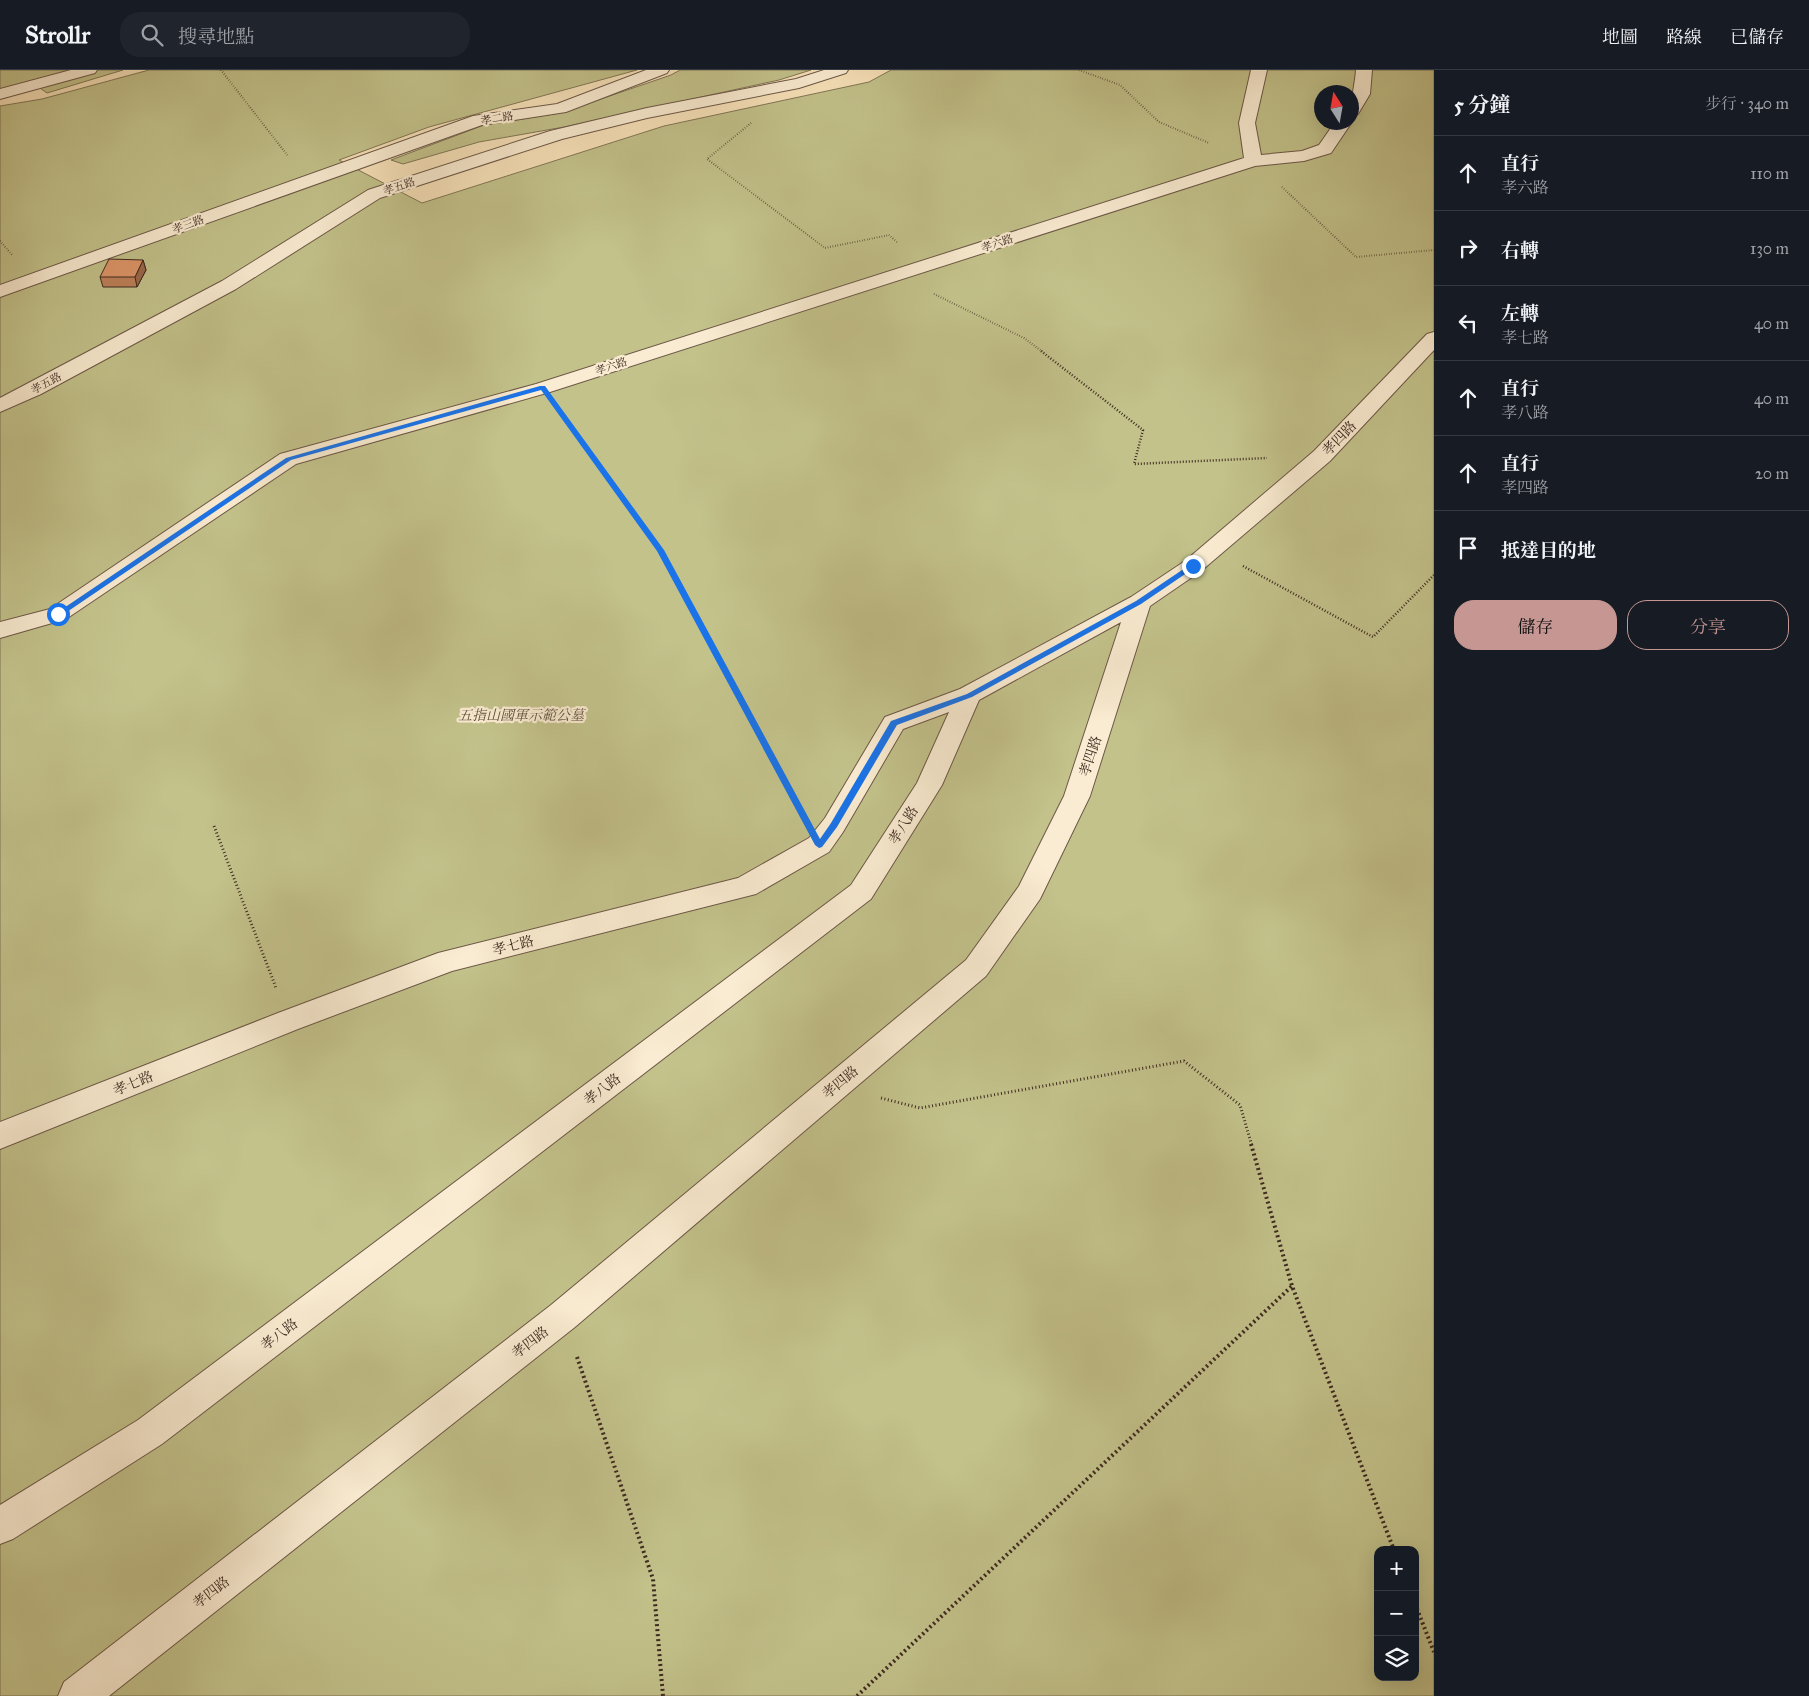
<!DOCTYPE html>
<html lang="zh-TW">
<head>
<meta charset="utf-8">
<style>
  body { margin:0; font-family:"IM FELL Great Primer","Noto Serif TC",serif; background:#20242c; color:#f1f3f6 }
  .controls { position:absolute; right:15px; bottom:15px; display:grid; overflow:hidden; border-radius:10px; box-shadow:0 5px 20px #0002 }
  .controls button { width:45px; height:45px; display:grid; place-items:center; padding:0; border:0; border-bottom:1px solid #363941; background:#171b24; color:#f1f3f6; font:25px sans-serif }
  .compass { position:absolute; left:1314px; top:15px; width:45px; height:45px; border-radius:50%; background:#171b24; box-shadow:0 5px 20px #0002; rotate:349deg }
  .stop { position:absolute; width:15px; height:15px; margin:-11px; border:4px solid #1a73e8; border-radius:50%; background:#fff }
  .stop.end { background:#1a73e8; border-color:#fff; box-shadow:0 1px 5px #0008 }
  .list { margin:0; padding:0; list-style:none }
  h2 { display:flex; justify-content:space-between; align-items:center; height:65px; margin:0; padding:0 20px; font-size:21px }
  h2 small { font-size:16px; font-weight:400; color:#9ea1a6 }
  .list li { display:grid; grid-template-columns:32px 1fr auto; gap:15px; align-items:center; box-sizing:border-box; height:75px; padding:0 20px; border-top:1px solid #363941 }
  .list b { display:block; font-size:19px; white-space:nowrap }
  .list p { margin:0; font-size:16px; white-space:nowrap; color:#9ea1a6 }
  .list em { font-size:16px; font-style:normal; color:#9ea1a6 }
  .actions { display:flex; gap:10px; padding:15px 20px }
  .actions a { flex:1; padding:11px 0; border:1px solid #c59692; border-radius:20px; text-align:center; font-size:18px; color:#c59692 }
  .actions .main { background:#c59692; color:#111 }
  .icon { flex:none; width:28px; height:28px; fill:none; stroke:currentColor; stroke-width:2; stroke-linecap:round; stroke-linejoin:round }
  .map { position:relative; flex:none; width:1434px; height:1626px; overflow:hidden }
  header { display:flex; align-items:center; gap:30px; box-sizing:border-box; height:70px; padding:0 25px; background:#171b24; border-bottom:1px solid #363941 }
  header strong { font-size:24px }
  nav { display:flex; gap:28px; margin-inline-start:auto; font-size:18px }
  .search { width:350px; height:45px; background:#20242c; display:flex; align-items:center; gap:12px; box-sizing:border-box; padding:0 18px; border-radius:20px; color:#9ea1a6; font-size:19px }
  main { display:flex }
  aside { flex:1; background:#171b24 }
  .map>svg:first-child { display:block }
  .green { fill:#c3c28b; stroke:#807656; fill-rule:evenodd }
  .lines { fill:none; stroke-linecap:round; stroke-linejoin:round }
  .minor-casing { stroke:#6c5847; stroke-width:2 }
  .path-far3 { stroke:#3e2a21; stroke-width:2; stroke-dasharray:0.5 2; stroke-linecap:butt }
  .path-far2 { stroke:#3e2a21; stroke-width:2.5; stroke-dasharray:1 2; stroke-linecap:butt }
  .path-far1 { stroke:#3e2a21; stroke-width:3; stroke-dasharray:1 2.5; stroke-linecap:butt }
  .path { stroke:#3e2a21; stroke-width:4; stroke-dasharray:2 3; stroke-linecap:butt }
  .minor { fill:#faecd2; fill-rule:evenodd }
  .wall { fill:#be815a; stroke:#3e2a21 }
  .shaded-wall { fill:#9b694a; stroke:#3e2a21 }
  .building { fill:#dd9669; stroke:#3e2a21 }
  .route { fill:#1a73e8 }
  .labels { text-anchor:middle; stroke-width:4.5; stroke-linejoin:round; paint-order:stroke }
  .far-street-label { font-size:11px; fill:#3e2a21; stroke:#faecd2 }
  .street-label { font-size:14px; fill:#3e2a21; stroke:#faecd2 }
  .park-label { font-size:14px; font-style:italic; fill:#5f503c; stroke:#faecd2 }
</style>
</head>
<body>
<header>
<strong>Strollr</strong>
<div class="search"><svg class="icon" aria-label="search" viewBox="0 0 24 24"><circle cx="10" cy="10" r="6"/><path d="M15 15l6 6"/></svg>搜尋地點</div>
<nav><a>地圖</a><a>路線</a><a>已儲存</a></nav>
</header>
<main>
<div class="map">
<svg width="1434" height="1626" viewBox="0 0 1434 1626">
  <rect width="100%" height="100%" fill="#f8e2ba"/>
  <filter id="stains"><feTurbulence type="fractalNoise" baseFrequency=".004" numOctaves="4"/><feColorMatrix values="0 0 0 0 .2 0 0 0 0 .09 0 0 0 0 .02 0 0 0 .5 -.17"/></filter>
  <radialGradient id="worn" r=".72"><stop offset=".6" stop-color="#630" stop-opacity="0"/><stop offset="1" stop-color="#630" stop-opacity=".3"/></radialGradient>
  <path class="green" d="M 0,0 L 123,0 L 47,23 L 37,16 L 0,21 Z
    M 149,0 L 637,0 L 429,57 L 339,90 L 422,133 L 664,56 L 869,12 L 891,0 L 1434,0 L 1434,1626 L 0,1626 L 0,36 L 42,29 ZM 1322,22 L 1352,22 L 1352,52 L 1322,52 ZM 1378,1480 L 1415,1480 L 1415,1607 L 1378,1607 Z
    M 680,0 L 811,0 L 779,10 L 564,57 L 479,72 L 403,94 L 391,90 L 484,55 L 560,43 L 671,5 Z"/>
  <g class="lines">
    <g class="minor-casing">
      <path id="minor" d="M 71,0 L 97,0 L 95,3 L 0,29 L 0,19 Z
        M 646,0 L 669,0 L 667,3 L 566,42 L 482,55 L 0,227 L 0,215 L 473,46 L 557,34 Z
        M 824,0 L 848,0 L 846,3 L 799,18 L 647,48 L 562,69 L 380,128 L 236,219 L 41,324 L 0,342 L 0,328 L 222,211 L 368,120 L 550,61 L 647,38 L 796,9 Z
        M 1251,0 L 1267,0 L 1255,53 L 1261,85 L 1302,81 L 1319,75 L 1335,52 L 1352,52 L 1352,51 L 1352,52 L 1331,83 L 1304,91 L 1255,96 L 550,322 L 296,394 L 66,549 L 0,568 L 0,552 L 50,539 L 280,384 L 536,314 L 1244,88 L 1239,53 Z
        M 1356,0 L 1372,0 L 1370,24 L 1358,44 L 1352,45 C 1350,31 1355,15 1356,0 Z
        M 1434,262 L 1434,280 L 1330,391 L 1201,501 L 1150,536 L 1090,726 L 1040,829 L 986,906 L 575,1257 L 109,1626 L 58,1626 L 64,1612 L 551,1235 L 966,890 L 1019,816 L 1064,726 L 1121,552 L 979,630 L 942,715 L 871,829 L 162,1374 L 13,1469 L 0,1474 L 0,1435 L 138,1350 L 851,815 L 917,713 L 949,642 L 903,659 L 843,762 L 829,782 L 756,824 L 452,901 L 298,959 L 0,1079 L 0,1052 L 278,943 L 438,883 L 738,808 L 809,768 L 825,748 L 885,647 L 960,619 L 1131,527 L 1185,491 L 1314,381 L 1427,264 Z"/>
    </g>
    <path class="path-far3" d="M 221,0 L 288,86
      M 1079,0 L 1120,15 L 1159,52 L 1209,73
      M 751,53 L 707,89 L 825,178 L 889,165 L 898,173
      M 1282,117 L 1356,187 L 1434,180
      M 0,171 L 13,186
      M 934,224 L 1024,268 L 1043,282"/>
    <path class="path-far2" d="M 1041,281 L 1143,360 L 1134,394 L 1267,388
      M 561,343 L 660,480 L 744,635
      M 1243,496 L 1373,567 L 1434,505"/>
    <path class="path-far1" d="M 743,634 L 801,741
      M 214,756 L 276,918
      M 881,1028 L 920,1038 L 1184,991 L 1240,1035 L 1252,1076"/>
    <path class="path" d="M 1251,1074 L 1292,1216 L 1394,1480
      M 577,1287 L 653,1509 L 663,1626
      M 1415,1534 L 1434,1582
      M 857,1626 L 1292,1216"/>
    <use href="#minor" class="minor"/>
  </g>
  <path class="wall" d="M 143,190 L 146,200 L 137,217 L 103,217 L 100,207 Z"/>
  <path class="shaded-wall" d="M 143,190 L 146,200 L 137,217 L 135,207 Z"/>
  <path class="building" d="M 109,189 L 143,190 L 135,207 L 100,207 Z"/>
  <path class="route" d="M 540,316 L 545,316 L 664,480 L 820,769 L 831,753 L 891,651 L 967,624 L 1136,531 L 1191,494 L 1197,496 L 1141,534 L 972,627 L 897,655 L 837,757 L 822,777 L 819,778 L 815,775 L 657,481 L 541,320 L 291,390 L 61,546 L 55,544 L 286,388 Z"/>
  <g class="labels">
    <g class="far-street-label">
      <text transform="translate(497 48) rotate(-9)" y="4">孝二路</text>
      <text transform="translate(399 116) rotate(-18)" y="4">孝五路</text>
      <text transform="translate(188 154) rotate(-20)" y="4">孝三路</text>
      <text transform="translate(997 173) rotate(-18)" y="4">孝六路</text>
      <text transform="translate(611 296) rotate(-18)" y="4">孝六路</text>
      <text transform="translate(46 313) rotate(-28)" y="4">孝五路</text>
    </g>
    <g class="street-label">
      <text transform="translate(1339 368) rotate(-46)" y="5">孝四路</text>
      <text transform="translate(1090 686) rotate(-72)" y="5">孝四路</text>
      <text transform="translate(903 755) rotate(-58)" y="5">孝八路</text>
      <text transform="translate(513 875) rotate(-14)" y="5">孝七路</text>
      <text transform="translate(840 1012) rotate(-40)" y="5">孝四路</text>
      <text transform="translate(133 1013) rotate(-22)" y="5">孝七路</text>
      <text transform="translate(602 1019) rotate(-37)" y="5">孝八路</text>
      <text transform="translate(279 1264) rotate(-37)" y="5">孝八路</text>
      <text transform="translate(530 1272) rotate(-38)" y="5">孝四路</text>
      <text transform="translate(211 1522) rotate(-38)" y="5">孝四路</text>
    </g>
    <g class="park-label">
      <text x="521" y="650">五指山國軍示範公墓</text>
    </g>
  </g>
  <rect width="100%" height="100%" filter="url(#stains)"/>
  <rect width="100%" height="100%" fill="url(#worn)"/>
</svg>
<div class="controls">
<button>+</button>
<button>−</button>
<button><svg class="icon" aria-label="layers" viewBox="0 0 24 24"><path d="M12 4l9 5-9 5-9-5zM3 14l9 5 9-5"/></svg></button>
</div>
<svg class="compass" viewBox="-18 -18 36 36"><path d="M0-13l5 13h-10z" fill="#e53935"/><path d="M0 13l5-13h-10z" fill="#9ea1a6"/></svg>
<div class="stop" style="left:58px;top:544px"></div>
<div class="stop end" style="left:1193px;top:496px"></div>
</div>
<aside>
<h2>5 分鐘<small>步行 · 340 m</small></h2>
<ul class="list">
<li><svg class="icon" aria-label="ahead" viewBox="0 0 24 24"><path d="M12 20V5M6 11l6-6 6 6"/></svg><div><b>直行</b><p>孝六路</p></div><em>110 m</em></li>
<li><svg class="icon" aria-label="right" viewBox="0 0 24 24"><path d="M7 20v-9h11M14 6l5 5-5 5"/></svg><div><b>右轉</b></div><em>130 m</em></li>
<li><svg class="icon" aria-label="left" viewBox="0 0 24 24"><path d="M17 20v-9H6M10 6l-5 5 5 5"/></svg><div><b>左轉</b><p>孝七路</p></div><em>40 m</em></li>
<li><svg class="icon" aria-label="ahead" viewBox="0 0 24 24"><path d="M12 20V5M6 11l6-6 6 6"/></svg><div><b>直行</b><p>孝八路</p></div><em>40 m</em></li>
<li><svg class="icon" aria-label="ahead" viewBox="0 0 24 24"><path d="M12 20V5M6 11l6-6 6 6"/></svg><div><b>直行</b><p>孝四路</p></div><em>20 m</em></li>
<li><svg class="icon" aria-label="arrive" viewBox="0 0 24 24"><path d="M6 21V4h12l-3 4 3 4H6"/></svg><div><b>抵達目的地</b></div></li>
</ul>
<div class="actions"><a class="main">儲存</a><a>分享</a></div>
</aside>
</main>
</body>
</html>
